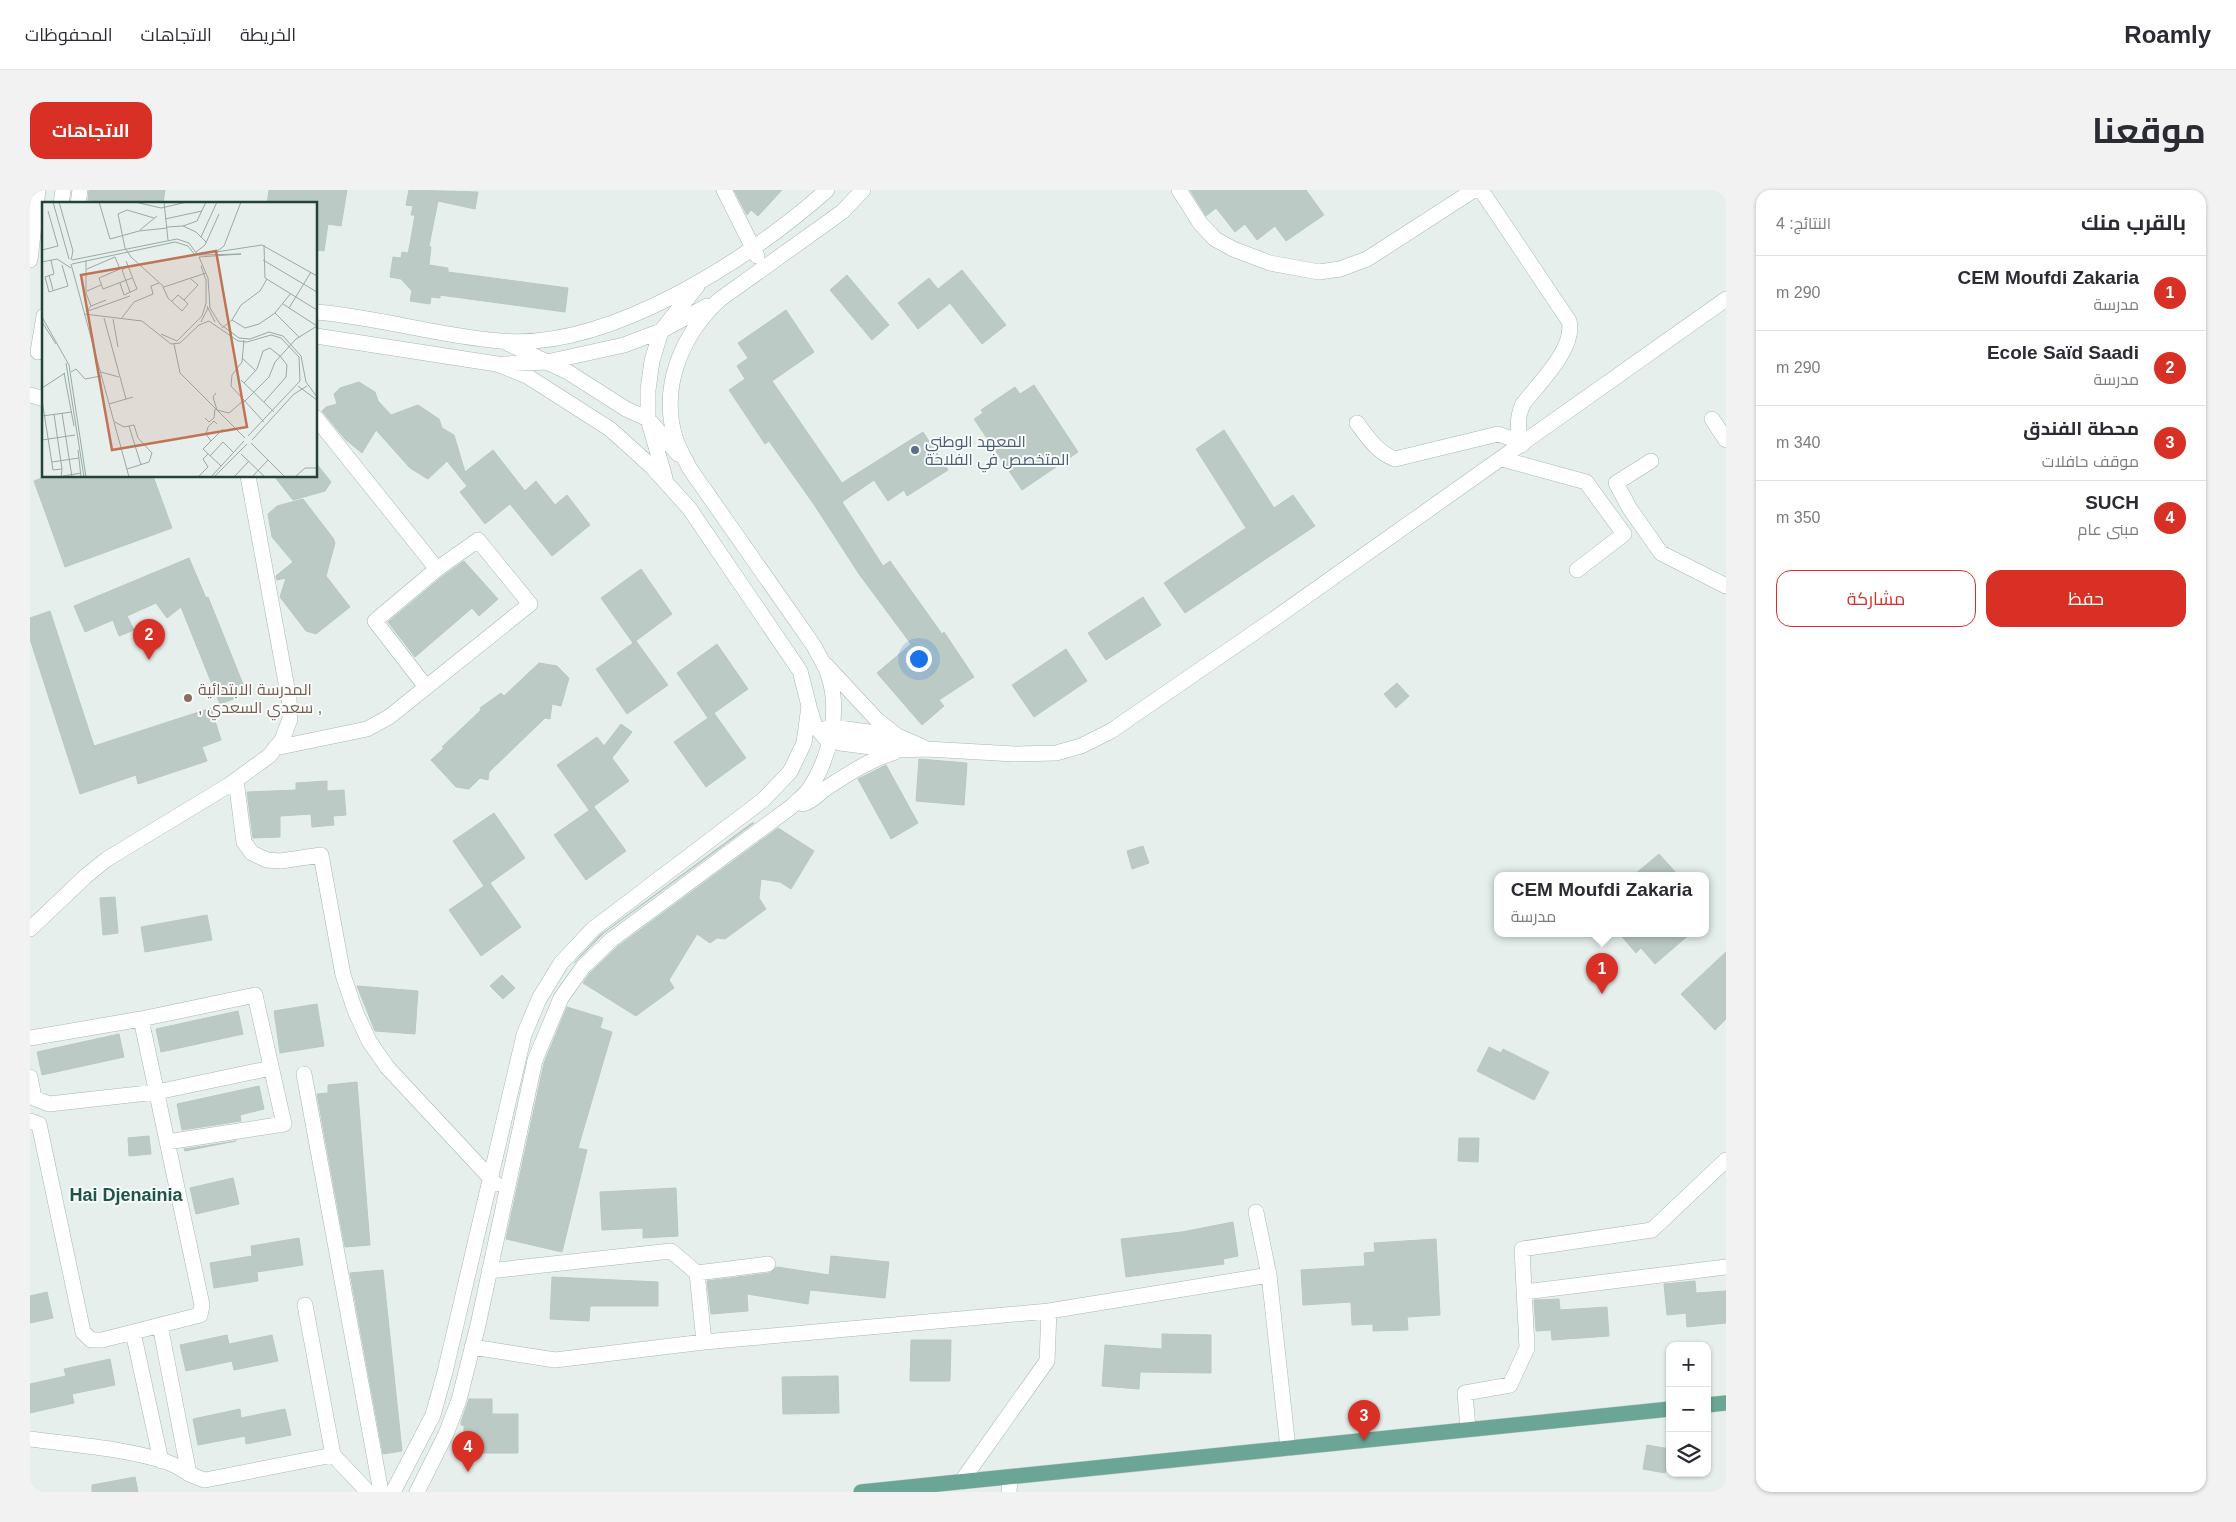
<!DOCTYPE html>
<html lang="ar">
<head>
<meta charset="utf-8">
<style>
  body { margin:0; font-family:Helvetica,Cairo,sans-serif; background:#f2f2f3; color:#2b2b33; direction:rtl }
  .controls { position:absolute; right:15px; bottom:15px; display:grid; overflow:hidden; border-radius:10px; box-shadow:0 1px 4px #0004 }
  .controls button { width:45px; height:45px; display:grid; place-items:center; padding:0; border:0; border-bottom:1px solid #e1e1e2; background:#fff; color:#2b2b33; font:25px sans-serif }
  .you { position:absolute; left:888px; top:468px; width:18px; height:18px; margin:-12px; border:4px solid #fff; border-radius:50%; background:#1a73e8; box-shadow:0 0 0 8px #1a73e833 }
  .badge { display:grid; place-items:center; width:32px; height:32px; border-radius:50%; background:#d93025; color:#fff; font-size:16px; font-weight:700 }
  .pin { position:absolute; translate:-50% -41px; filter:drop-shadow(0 1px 2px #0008) }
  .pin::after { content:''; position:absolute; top:26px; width:18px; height:15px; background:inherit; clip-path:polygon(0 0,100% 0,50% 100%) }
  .popup { position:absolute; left:1464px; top:682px; width:215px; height:65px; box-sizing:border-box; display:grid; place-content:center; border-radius:10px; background:#fff; filter:drop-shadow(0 1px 4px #0005); font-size:16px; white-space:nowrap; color:#7c7c81 }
  .popup b { font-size:19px; color:#2b2b33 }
  .popup::after { content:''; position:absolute; left:50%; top:100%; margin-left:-10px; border:10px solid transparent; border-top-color:#fff }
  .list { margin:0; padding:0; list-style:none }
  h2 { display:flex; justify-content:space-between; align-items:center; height:65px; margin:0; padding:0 20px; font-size:21px }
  h2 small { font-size:16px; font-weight:400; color:#7c7c81 }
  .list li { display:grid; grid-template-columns:32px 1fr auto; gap:15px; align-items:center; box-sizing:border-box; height:75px; padding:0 20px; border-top:1px solid #e1e1e2 }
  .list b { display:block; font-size:19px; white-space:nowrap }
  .list p { margin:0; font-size:16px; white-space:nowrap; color:#7c7c81 }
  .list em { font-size:16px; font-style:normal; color:#7c7c81 }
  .actions { display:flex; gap:10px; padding:15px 20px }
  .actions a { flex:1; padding:11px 0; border:1px solid #d93025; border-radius:15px; text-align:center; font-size:18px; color:#d93025 }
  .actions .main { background:#d93025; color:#fff }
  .icon { flex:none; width:28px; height:28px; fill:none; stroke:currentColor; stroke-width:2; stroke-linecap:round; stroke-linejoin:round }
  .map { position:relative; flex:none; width:1696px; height:1302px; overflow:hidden; direction:ltr; border-radius:15px }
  header { display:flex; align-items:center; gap:30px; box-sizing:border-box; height:70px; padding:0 25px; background:#fff; border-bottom:1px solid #e1e1e2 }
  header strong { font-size:24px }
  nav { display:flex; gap:28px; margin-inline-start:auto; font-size:18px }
  .intro { display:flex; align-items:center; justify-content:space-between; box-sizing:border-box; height:120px; padding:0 30px }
  h1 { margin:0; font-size:35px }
  .button { padding:12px 22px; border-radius:15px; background:#d93025; color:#fff; font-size:18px; font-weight:700 }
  main { display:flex; gap:30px; padding:0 30px }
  aside { flex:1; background:#fff; border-radius:15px; box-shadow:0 1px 4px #0004 }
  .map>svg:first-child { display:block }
  .building { fill:#bbcac4; stroke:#b8c9c2 }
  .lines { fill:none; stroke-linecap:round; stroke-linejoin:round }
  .minor-casing { stroke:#a8b8b2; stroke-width:16 }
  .major-casing { stroke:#c2cac8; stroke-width:16 }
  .minor { stroke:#fff; stroke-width:15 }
  .major { stroke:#6aa596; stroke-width:15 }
  .service-dot { fill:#5c6f8a; stroke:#f7fbf9; stroke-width:2 }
  .education-dot { fill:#8d6e63; stroke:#f7fbf9; stroke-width:2 }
  .labels { text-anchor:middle; stroke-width:4; stroke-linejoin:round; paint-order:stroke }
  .service-label { font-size:16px; fill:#4e5e75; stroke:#f7fbf9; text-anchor:start }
  .education-label { font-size:16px; fill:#785e54; stroke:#f7fbf9; text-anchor:start }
  .neighbourhood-label { font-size:18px; font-weight:bold; fill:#1f5548; stroke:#f7fbf9 }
  .inset-road { fill:none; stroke:#98aaa4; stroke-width:1 }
  .view { fill:#c07456; fill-opacity:0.15; stroke:#c07456; stroke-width:2.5 }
  .inset-edge { fill:none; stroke:#24423a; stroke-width:2.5 }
</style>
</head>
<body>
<header>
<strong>Roamly</strong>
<nav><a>الخريطة</a><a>الاتجاهات</a><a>المحفوظات</a></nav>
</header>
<div class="intro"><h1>موقعنا</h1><a class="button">الاتجاهات</a></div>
<main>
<aside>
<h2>بالقرب منك<small>النتائج: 4</small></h2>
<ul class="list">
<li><span class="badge">1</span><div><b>CEM Moufdi Zakaria</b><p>مدرسة</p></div><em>290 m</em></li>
<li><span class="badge">2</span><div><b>Ecole Saïd Saadi</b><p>مدرسة</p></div><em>290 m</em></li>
<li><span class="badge">3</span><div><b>محطة الفندق</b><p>موقف حافلات</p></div><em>340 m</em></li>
<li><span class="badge">4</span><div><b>SUCH</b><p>مبنى عام</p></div><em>350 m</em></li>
</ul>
<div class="actions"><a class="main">حفظ</a><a>مشاركة</a></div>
</aside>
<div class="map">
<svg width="1696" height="1302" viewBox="0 0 1696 1302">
  <rect width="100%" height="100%" fill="#e6efeb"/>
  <path class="building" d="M 59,0 L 135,0 L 133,14 L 81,14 L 58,10 Z
    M 239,0 L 317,0 L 311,36 L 298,34 L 294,61 L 286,60 L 286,14 L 237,14 Z
    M 379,0 L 448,2 L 445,19 L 408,11 L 399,56 L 401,57 L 399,75 L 418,78 L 418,82 L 538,98 L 535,122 L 417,106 L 410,105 L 410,108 L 401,107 L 400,114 L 380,111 L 382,101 L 371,89 L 360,87 L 363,67 L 371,68 L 372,62 L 378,63 L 380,54 L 385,25 L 381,25 L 383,16 L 376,15 Z
    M 704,0 L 752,0 L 728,26 L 721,20 L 717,25 Z
    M 1160,0 L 1276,0 L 1294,25 L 1256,51 L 1245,36 L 1227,50 L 1215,34 L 1205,42 L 1186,18 L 1176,26 Z
    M 932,80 L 976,135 L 952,154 L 920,113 L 888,139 L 868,113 L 899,88 L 908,99 Z
    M 817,85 L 859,135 L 842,150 L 800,100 Z
    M 756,120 L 784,162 L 742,191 L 812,293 L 893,242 L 918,280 L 877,306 L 874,300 L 858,311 L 844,290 L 812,312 L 853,376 L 860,371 L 912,444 L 914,442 L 944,487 L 909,510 L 914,516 L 892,535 L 847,483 L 881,454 L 829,384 L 785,316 L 739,251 L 735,254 L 699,200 L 715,189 L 707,176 L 718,168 L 708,153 Z
    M 329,192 L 345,202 L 348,211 L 361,225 L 388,215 L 409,229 L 412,238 L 424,245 L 435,282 L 463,260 L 495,301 L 506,291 L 525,315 L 537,305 L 560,335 L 522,366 L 480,314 L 455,334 L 430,302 L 437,296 L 417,271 L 398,289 L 380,278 L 346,240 L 332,263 L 315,249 L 292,221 L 296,217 L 307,214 L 304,204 L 310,198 Z
    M 1004,195 L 1048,262 L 992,300 L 944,229 L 953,223 L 951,220 L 985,197 L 990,204 Z
    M 1194,240 L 1244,318 L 1263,305 L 1285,336 L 1155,423 L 1134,393 L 1216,338 L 1166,259 Z
    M 286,273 L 301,292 L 295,301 L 263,310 L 244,286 L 286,286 Z
    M 17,286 L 123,286 L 142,338 L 35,377 L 4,291 Z
    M 273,309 L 303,348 L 305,353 L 296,386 L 320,417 L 286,444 L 276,441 L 250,407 L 256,388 L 247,390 L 246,386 L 263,372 L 242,347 L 238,324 L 247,316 Z
    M 159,368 L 176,408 L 178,407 L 217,504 L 190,514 L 151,417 L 137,428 L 126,413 L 97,426 L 104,440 L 89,446 L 83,430 L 55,442 L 44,416 Z
    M 434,371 L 468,409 L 449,426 L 442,418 L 385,467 L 358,432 L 413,386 Z
    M 611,379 L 642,424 L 603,453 L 571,408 Z
    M 1113,407 L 1131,435 L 1076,470 L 1058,443 Z
    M 20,421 L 64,556 L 181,518 L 191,550 L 172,557 L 177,571 L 108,594 L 106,585 L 50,604 L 0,449 L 0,428 Z
    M 606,451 L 638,495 L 597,524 L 566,479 Z
    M 687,454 L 718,499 L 684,523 L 716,568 L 676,597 L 644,552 L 678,528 L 647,483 Z
    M 1036,459 L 1057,491 L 1004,527 L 982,495 Z
    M 509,473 L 527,476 L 539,488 L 531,516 L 522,514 L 520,529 L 515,528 L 459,582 L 458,590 L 450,588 L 439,599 L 426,597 L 401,570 L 414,558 L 412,557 L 451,520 L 450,518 L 471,503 L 474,506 Z
    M 1367,493 L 1379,506 L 1366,518 L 1354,504 Z
    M 591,534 L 602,542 L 582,568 L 599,591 L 559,620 L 527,575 L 567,547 L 574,556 Z
    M 889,569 L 937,573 L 934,615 L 886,611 Z
    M 856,575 L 888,633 L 861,649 L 828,589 Z
    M 297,591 L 297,601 L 314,600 L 316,625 L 303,626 L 304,635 L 282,637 L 281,624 L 250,626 L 250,647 L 223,648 L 217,602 L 266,600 L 266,593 Z
    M 564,617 L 596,661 L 556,690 L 524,645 Z
    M 464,623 L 495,668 L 460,693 L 491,737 L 451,766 L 419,720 L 454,696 L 423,651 Z
    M 722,633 L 724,633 L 575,742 L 544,773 L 569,746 Z
    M 748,638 L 784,661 L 761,699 L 750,692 L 731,689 L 729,708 L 736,719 L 695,749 L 687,748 L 680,753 L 667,744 L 639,790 L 644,798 L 606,826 L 553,793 L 560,783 L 587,757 Z
    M 1113,656 L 1119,673 L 1102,679 L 1097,661 Z
    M 1629,664 L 1648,685 L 1604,685 Z
    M 85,707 L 88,743 L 73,745 L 70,708 Z
    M 177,725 L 182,750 L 115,762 L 111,737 Z
    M 1589,743 L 1661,743 L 1625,774 L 1611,758 L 1606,763 Z
    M 1696,762 L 1696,829 L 1685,840 L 1651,804 Z
    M 472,785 L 485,798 L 473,809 L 460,796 Z
    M 327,796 L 388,801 L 385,844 L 345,841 Z
    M 287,814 L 294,856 L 250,863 L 244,821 Z
    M 537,817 L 573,828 L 570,838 L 582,842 L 548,958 L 557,960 L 532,1062 L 476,1049 L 514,873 Z
    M 208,821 L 213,844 L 131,862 L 126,839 Z
    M 89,844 L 94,867 L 12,885 L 7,862 Z
    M 1459,857 L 1471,863 L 1473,859 L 1519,882 L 1504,910 L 1447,881 Z
    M 327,892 L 340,1055 L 315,1057 L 287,904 L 298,903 L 298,895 Z
    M 229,896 L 234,919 L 210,925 L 211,931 L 152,940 L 147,914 Z
    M 119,946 L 121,964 L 99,966 L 98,948 Z
    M 1429,948 L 1449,948 L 1448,972 L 1428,971 Z
    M 206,951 L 155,961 L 154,959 Z
    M 203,988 L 209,1014 L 166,1024 L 160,998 Z
    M 646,998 L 648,1046 L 613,1048 L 613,1038 L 572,1040 L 570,1002 Z
    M 1203,1032 L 1208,1066 L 1193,1069 L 1194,1074 L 1096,1087 L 1091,1049 L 1152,1042 Z
    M 269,1048 L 273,1075 L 227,1082 L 228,1091 L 184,1098 L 180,1073 L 222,1066 L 221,1056 Z
    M 1406,1049 L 1410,1125 L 1377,1127 L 1378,1140 L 1343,1141 L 1343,1134 L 1322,1135 L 1321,1112 L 1273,1115 L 1271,1080 L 1335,1076 L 1334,1063 L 1345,1062 L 1344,1053 Z
    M 801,1066 L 859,1072 L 855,1108 L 780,1100 L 778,1114 L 717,1104 L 718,1121 L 681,1124 L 677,1091 L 739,1083 L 747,1077 L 799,1085 Z
    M 353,1080 L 372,1261 L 353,1264 L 320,1083 Z
    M 522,1087 L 628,1092 L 628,1116 L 560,1116 L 559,1131 L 520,1129 Z
    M 1665,1091 L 1666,1103 L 1696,1101 L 1696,1133 L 1657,1137 L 1656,1123 L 1637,1125 L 1634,1094 Z
    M 17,1102 L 23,1128 L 0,1133 L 0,1106 Z
    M 1529,1109 L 1530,1120 L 1577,1117 L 1579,1146 L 1522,1150 L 1521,1140 L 1506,1141 L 1504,1110 Z
    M 1132,1144 L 1181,1145 L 1181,1183 L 1110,1182 L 1109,1199 L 1072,1196 L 1075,1155 L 1132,1159 Z
    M 197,1145 L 199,1154 L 242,1145 L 248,1171 L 204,1180 L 202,1171 L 156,1181 L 150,1155 Z
    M 881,1150 L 921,1150 L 920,1191 L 880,1191 Z
    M 80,1169 L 85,1195 L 42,1204 L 44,1213 L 0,1223 L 0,1194 L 36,1186 L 34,1179 Z
    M 808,1186 L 809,1223 L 753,1224 L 752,1187 Z
    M 439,1209 L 462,1209 L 462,1224 L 488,1224 L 488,1263 L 450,1263 L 450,1253 L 434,1253 L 434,1235 L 431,1235 L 431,1232 Z
    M 210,1219 L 211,1228 L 255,1219 L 261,1245 L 216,1254 L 215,1246 L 168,1255 L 163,1229 Z
    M 1617,1255 L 1640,1259 L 1635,1283 L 1613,1279 Z
    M 105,1287 L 108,1302 L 62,1302 L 62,1295 Z"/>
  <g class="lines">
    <g class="minor-casing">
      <path id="minor" d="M 694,0 L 727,66
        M 1149,0 L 1170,33 L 1185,49 L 1203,59 L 1240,73 L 1289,82 L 1310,79 L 1337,69 L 1444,0
        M 31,14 L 33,0
        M 48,14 L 50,0
        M 0,70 L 8,0
        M 286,122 C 348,127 408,146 470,151 C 578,161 720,69 797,0
        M 286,146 L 467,174 L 497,186 L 580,239 L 621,276 L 659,318 L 770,481 L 779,516 L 774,553 L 760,582 L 733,610 L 563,739 L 531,773 L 509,809 L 494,845 L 415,1182 L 403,1225 L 363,1302
        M 477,153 L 538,182 L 596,219 L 618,229 L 648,264
        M 8,162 L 14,126
        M 474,174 L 517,172 L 594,155 L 631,141 L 677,116
        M 0,205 L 14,209
        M 1682,229 L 1696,250
        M 1327,233 C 1338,248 1347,262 1365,269 L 1468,244 L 1480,248 L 1492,255 C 1488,240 1486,229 1493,214 C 1509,193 1546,158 1539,131 L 1451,0
        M 1472,269 L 1556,292 L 1594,344 L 1547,380
        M 1621,271 L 1586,293 L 1600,319 L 1631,363 L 1696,396
        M 635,288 L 618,229 L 618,200 L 622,171 L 631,141 L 668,95
        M 796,475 L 847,530 L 866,545
        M 396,497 L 345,431 L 407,379
        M 780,520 L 785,536 L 795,548 L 810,553 L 865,560 L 897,559 L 984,564 L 1026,563 L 1051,556 L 1081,541 L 1244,429 L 1696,109
        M 794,539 L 802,537 L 868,546 L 893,557
        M 245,558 L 337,539 L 359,527 L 500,414 L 448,350 L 407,379 L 286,228
        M 206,590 L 214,652 L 222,663 L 237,670 L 251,671 L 291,665 L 313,785 L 326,823 L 339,851 L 357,877 L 466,994
        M 773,614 C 782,612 788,604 795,599 C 818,584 839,570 865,562
        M 0,739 L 56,686 L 77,669 L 199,595 L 239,566 L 252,550 L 260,529 L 259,509 L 218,286
        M 0,848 L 111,829 L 225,805 L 254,934 L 137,952
        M 274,884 L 351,1302
        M 0,887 L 4,908 L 19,914 L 127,902 L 241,878
        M 0,931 L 9,934 L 53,1142 L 61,1150 L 72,1150 L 170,1125 L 172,1115 L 111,829
        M 1226,1022 L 1239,1085 L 1258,1258
        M 459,1081 L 641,1061 L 667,1083 L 738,1074
        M 667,1083 L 674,1152
        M 1494,1102 L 1696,1077
        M 275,1115 L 303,1265
        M 130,1135 L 159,1284
        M 103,1142 L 131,1271
        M 442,1157 L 525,1170 L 674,1152 L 1019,1121 L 1239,1085
        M 1438,1239 L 1435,1203 L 1480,1195 L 1497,1158 L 1492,1059 L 1622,1040 L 1696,970
        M 0,1249 C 44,1255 95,1258 137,1272 C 151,1277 161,1287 175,1290 L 303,1265 L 338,1302
        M 931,1292 L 1017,1171 L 1019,1121
        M 387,1302 L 416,1244 L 429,1210 L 448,1135 L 505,870 L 531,808 L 553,777 L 581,750 L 761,617 C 767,611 775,605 780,598 C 800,567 811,520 798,484 C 795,474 788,465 784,456 L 660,279 C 655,269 648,258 645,247 C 630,196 652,145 689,110 L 812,22 L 833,0
        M 979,1302 L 980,1287"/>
    </g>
    <g class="major-casing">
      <path id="major" d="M 1677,1215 L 1696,1213
        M 831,1302 L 1640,1219"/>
    </g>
    <use href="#minor" class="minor"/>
    <use href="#major" class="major"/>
  </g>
  <circle class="service-dot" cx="885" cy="260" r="5"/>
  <circle class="education-dot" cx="158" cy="508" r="5"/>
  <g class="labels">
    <g class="service-label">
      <text x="895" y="257">المعهد الوطني<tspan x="895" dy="18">المتخصص في الفلاحة</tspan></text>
    </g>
    <g class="education-label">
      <text x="168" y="505">المدرسة الابتدائية<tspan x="168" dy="18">, سعدي السعدي ,</tspan></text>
    </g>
    <g class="neighbourhood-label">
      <text x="96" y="1011">Hai Djenainia</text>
    </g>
  </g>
  <g transform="translate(12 12)">
    <rect width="275" height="275" fill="#e6efeb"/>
    <path class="inset-road" d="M 11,0 L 27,57M 17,0 L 31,49 L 29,58M 57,0 L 68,37 L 97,29 L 125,26M 93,0 L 119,6 L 145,0M 122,0 L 126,38M 112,16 L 85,8 L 76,12 L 83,46 L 89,55 L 122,85 L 164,71M 123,17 L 160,9M 141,24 L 155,19 L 164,0M 125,25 L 141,24 L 154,30 L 164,40M 98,28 L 115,14M 159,35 L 175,0M 222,43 L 223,76 L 275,108M 0,48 L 16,44 L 6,9M 154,50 L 163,43 L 177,12M 174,50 L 220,43 L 275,74M 159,51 L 174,50 L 182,44 L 199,0M 157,53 L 199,52 L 157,55M 157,55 L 166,76 L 168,106 L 178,122 L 197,136 L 208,137 L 227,130 L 241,134 L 259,154 L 264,180 L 275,195M 9,58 L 12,72 L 3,75 L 7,90 L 26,84 L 20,63M 30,58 L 135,37 L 147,41 L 155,52M 221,58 L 275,90M 0,60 L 15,57 L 29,66M 29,62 L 87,275M 30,62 L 133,40 L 146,44 L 153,53M 86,64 L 80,68 L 88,90M 45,67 L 73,55 L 78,67 L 57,76 L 61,87 L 90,76M 7,73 L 11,88M 78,81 L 82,93 L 95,87 L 84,59M 121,85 L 126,96 L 140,109 L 146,102 L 142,98 L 156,83 L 149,77M 45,89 L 59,83M 130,99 L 136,93 L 142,98M 241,102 L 275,124M 49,104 L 64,98M 165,104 L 173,120M 247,106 L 269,70M 46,109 L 88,94M 44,110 L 49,104 L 44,91 L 44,58M 233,111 L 257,135M 42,112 L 100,119 L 129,142 L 138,141 L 157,123 L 167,119 L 196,139 L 205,140 L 229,133 L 239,136 L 257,155 L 258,179 L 206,234M 0,115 L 27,163 L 44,275M 62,116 L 84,197M 71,117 L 76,145M 79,117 L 92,100 L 111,92 L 109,84 L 117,81M 190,118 L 203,126 L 217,122 L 233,111 L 249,91M 0,120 L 14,142M 159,120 L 166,106M 180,126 L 190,118 L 199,103 L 218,89 L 225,77M 119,132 L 135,139 L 160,114 L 164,101 L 164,78 L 159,64M 202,138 L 200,160 L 190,173 L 189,184 L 222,220M 132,142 L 138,171 L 203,236M 200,156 L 214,169M 24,161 L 42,275M 29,170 L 34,167 L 43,177 L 59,174M 59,170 L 77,175M 22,171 L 32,224M 199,178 L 232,210M 202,181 L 215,167 L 221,149 L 228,146 L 238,154 L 245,163 L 244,175 L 222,200M 256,184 L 275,198M 0,186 L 23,171M 174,191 L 171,195 L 175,208 L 187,211 L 201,199M 0,198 L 11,268 L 20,267 L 19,275M 202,200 L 227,175 L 233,160 L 254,137 L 275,124M 67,202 L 91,195M 20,211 L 30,275M 12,212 L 20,267M 0,214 L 30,210M 163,216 L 167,220 L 172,216 L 173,207M 73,220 L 82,225 L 92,223 L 96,236 L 110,251 L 107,260 L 85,267M 87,224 L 99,263M 0,238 L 33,233M 210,238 L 252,192 L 265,184M 169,239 L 164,232 L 166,225 L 172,219 L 175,222M 209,241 L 243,275M 36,248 L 39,275M 199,252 L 223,275M 168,254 L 181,240 L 192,251M 10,260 L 37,256M 179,264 L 161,247 L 181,227M 21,274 L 39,271M 156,275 L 166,265 L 161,257 L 166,252M 169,275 L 202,239M 172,275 L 205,242M 192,275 L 207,259M 210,275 L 226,258M 253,275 L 263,266 L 275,266"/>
    <path class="view" d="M 174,49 L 205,225 L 70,248 L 39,73 Z"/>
    <rect width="275" height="275" class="inset-edge"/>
  </g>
</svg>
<div class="controls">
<button>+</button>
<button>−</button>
<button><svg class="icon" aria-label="layers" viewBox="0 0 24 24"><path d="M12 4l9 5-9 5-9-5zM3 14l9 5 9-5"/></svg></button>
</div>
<div class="you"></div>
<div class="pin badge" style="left:1572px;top:804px">1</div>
<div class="popup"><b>CEM Moufdi Zakaria</b>مدرسة</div>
<div class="pin badge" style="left:119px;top:470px">2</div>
<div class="pin badge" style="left:1334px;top:1251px">3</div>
<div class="pin badge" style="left:438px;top:1282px">4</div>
</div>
</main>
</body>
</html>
